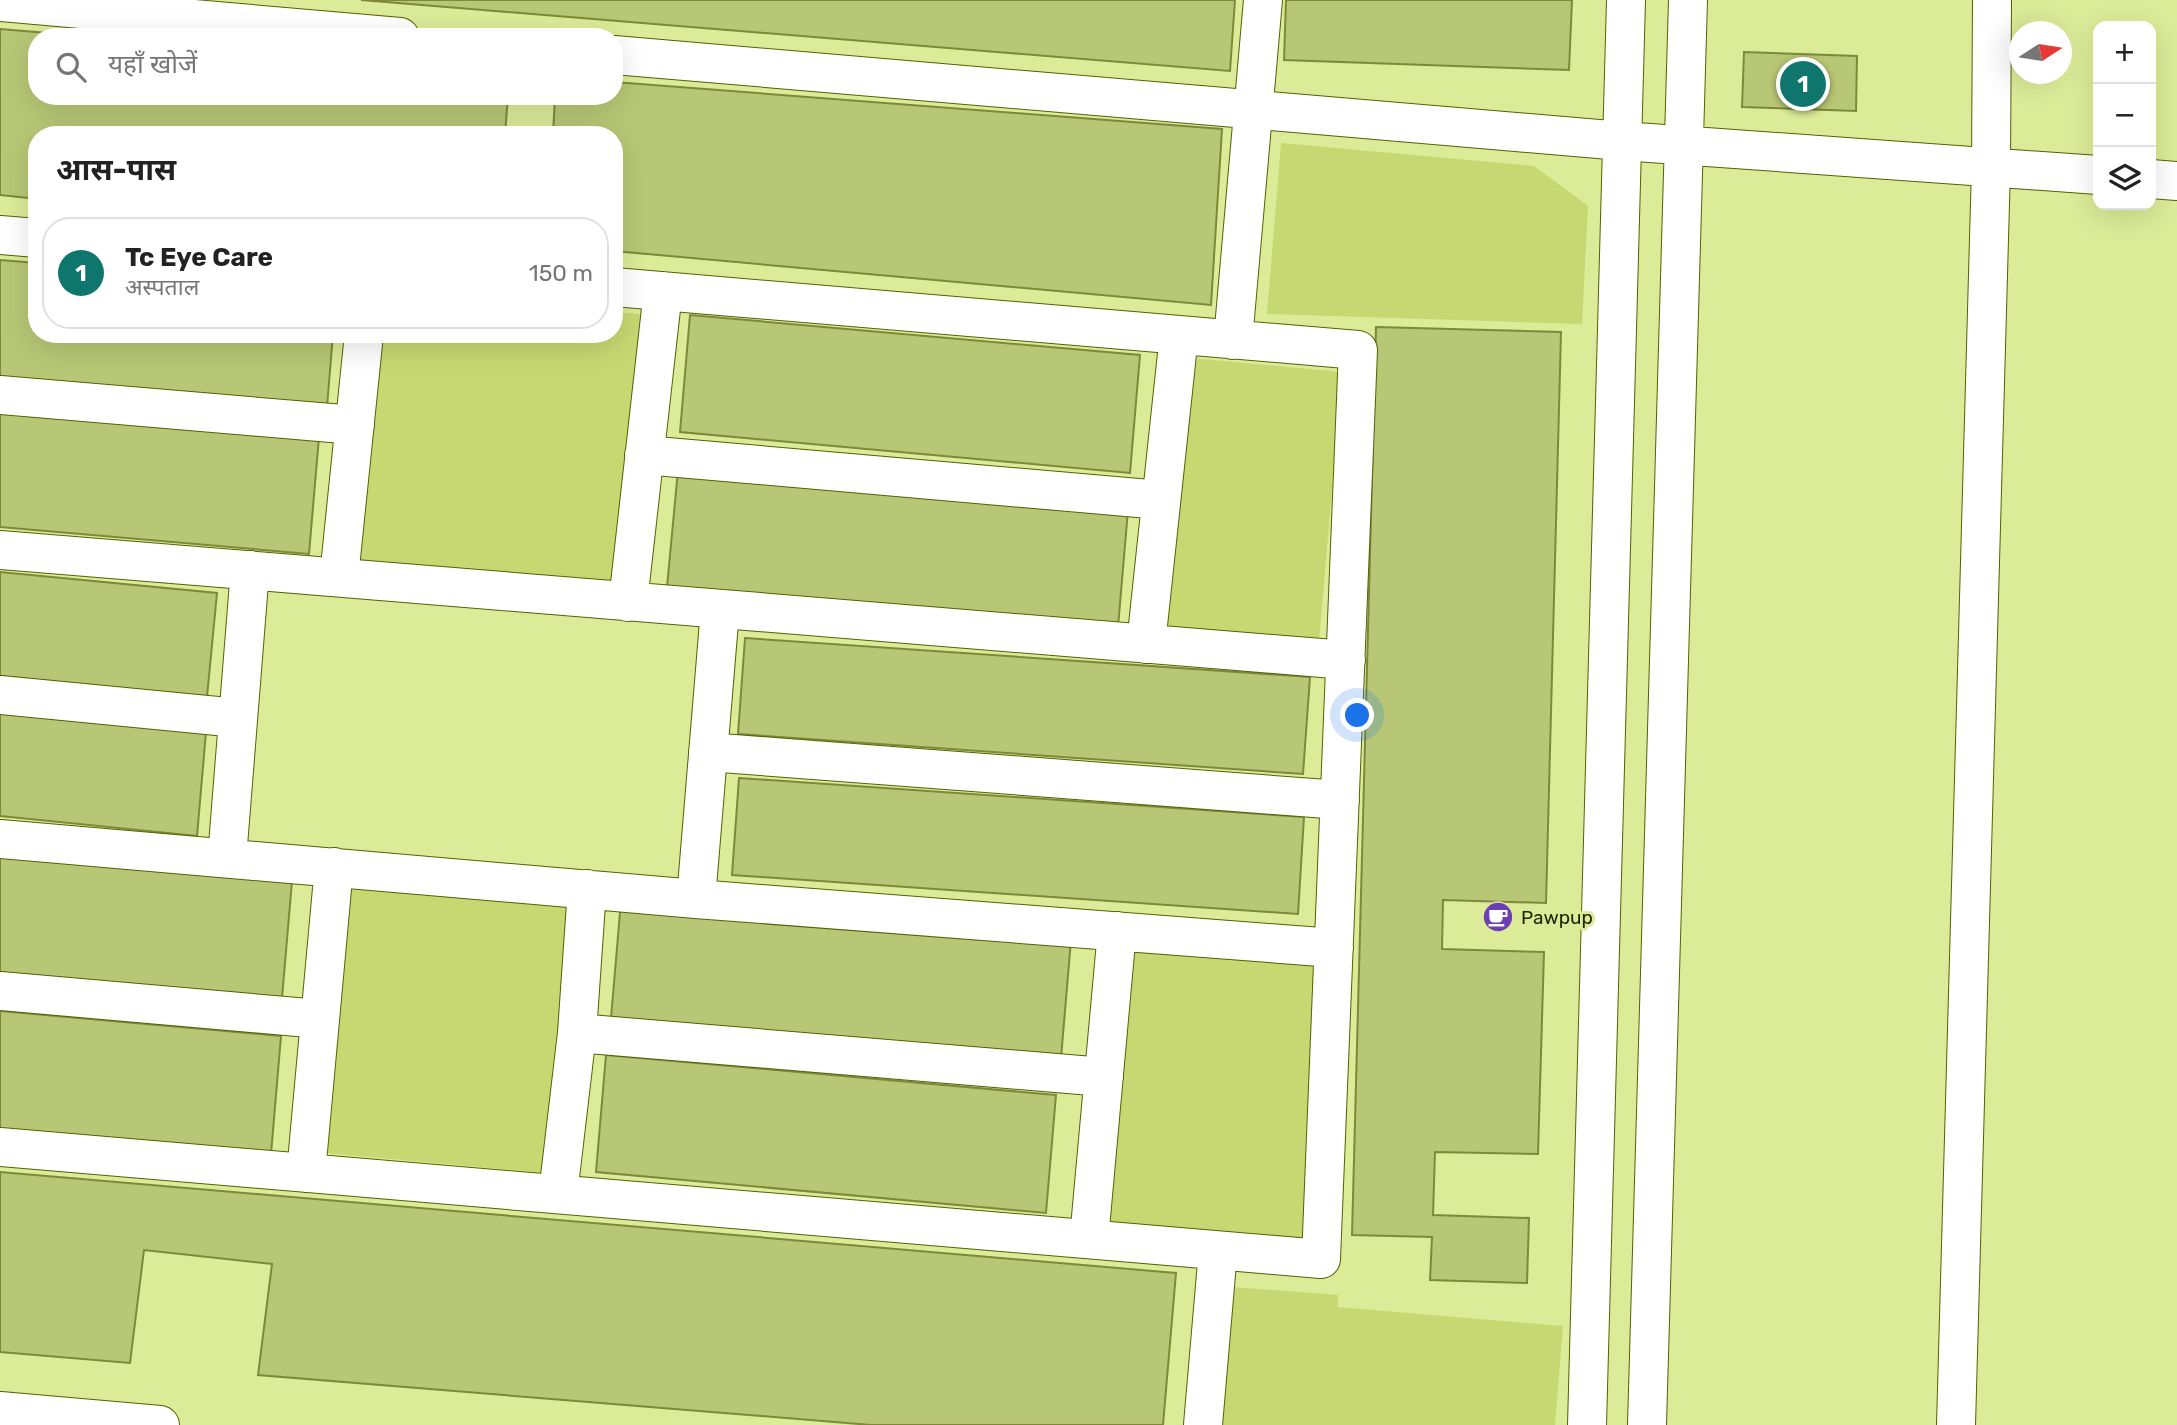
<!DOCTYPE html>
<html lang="hi">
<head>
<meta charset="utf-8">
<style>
  body { margin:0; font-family:Rubik,"Noto Sans Devanagari",sans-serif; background:#f2f2f2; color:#222 }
  .controls { position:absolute; right:21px; top:21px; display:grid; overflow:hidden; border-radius:14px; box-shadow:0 7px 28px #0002 }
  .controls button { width:63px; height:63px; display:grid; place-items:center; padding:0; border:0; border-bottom:2px solid #e0e0e0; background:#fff; color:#222; font:35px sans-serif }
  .compass { position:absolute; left:2009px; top:21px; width:63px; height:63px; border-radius:50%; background:#fff; box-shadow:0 7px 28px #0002; rotate:78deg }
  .you { position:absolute; left:1358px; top:716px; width:24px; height:24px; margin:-18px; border:5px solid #fff; border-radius:50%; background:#1a73e8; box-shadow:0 0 0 10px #1a73e833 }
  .badge { display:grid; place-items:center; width:46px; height:46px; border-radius:50%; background:#0f766e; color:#fff; font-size:23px; font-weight:700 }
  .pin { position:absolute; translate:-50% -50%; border:4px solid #fff; box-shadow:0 2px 7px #0006 }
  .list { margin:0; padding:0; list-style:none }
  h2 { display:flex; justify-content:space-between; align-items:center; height:91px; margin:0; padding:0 28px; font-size:30px }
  h2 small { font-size:23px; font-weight:400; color:#767676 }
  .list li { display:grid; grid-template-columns:46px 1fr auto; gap:21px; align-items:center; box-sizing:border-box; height:112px; margin:0 14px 14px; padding:0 14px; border:2px solid #e0e0e0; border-radius:28px }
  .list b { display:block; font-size:26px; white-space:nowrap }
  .list p { margin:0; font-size:23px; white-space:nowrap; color:#767676 }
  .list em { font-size:23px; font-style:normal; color:#767676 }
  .icon { flex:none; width:38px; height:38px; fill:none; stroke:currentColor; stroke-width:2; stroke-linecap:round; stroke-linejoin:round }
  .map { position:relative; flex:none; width:2177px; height:1425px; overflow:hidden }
  .search { position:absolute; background:#fff; box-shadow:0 7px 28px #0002; left:28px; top:28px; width:595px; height:77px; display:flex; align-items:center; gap:18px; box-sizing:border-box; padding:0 24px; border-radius:28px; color:#767676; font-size:26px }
  .panel { position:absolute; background:#fff; box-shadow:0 7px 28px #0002; left:28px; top:126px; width:595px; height:217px; border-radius:28px }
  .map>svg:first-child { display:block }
  .green { fill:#c7d872 }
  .building { fill:#b8c775; stroke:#7d8938; stroke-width:2 }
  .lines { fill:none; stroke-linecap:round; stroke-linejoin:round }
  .minor-casing { stroke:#566000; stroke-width:40 }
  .minor { stroke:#fff; stroke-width:38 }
  .labels { text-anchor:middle; stroke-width:6; stroke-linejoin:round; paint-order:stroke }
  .poi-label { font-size:19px; fill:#202503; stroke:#dceb98; text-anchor:start }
</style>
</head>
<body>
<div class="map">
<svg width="2177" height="1425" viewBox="0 0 2177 1425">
  <rect width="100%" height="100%" fill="#dceb98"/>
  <path class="green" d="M 1281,143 L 1534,166 L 1588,206 L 1582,324 L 1267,314 Z
    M 614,312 L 640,314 L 617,584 L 360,561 L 380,334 L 614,334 Z
    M 1191,358 L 1342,372 L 1319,642 L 1167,629 Z
    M 348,886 L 569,905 L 546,1173 L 325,1153 Z
    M 1128,948 L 1326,964 L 1305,1239 L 1107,1224 Z
    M 1232,1287 L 1338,1295 L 1338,1307 L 1563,1326 L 1555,1425 L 1220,1425 Z"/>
  <path class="building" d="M 361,0 L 1235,0 L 1230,71 Z
    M 1286,0 L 1572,0 L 1569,70 L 1284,60 Z
    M 0,29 L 96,37 L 37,37 L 37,96 L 508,96 L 505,135 L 37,135 L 37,199 L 0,195 Z
    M 1744,52 L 1857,56 L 1856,111 L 1742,107 Z
    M 614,82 L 1222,129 L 1211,305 L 614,251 L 614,135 L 553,135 L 555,96 L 614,96 Z
    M 0,260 L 37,263 L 37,334 L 333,334 L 327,407 L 0,378 Z
    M 690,315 L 1140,355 L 1130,473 L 680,432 Z
    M 1376,327 L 1561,332 L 1546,903 L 1443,900 L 1442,949 L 1544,952 L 1538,1154 L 1435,1152 L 1433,1215 L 1529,1218 L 1527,1283 L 1430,1280 L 1432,1237 L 1352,1235 Z
    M 0,408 L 319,437 L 309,554 L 0,527 Z
    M 678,470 L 1128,510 L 1118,627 L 667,587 Z
    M 0,572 L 217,593 L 207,697 L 0,676 Z
    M 745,638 L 1310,677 L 1303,774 L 738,734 Z
    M 0,712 L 206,732 L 197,836 L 0,816 Z
    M 739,778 L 1304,817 L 1298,914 L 732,875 Z
    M 0,855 L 292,881 L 282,998 L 0,973 Z
    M 621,901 L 1071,940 L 1061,1058 L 611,1018 Z
    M 0,1011 L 281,1036 L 271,1154 L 0,1129 Z
    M 606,1055 L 1056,1095 L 1046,1213 L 596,1172 Z
    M 0,1172 L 1176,1273 L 1163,1425 L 871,1425 L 258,1375 L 272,1264 L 144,1250 L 130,1363 L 0,1352 Z"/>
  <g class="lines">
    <g class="minor-casing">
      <path id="minor" d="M 0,2 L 400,37
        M 614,55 L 1622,141 L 2098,175
        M 2151,179 L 2177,181
        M 0,235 L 37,238
        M 1233,340 L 1263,0
        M 0,395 L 355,425
        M 644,455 L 1161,500
        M 0,550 L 1346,660
        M 339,577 L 364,334
        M 628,602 L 663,291
        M 1146,644 L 1179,335
        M 0,695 L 238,718
        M 708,752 L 1340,800
        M 0,839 L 696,899 L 1334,948
        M 227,858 L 250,570
        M 696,899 L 720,610
        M 0,991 L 320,1019
        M 577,1033 L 1104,1077
        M 0,1147 L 1321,1259 L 1358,350 L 614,287
        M 306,1173 L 334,867
        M 558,1194 L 577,1033 L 587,889
        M 1089,1239 L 1117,931
        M 0,1411 L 160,1425
        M 1203,1425 L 1218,1251
        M 1587,1425 L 1626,0
        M 1647,1425 L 1688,0
        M 1956,1425 L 1991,167 L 1992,0"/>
    </g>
    <use href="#minor" class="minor"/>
  </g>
  <defs>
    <g id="cafe-disc" transform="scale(1.575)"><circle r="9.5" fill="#6d3fb6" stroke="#dceb98"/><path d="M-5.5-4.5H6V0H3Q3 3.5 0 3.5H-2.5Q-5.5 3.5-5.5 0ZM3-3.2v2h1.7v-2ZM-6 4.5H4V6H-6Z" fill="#fff"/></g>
  </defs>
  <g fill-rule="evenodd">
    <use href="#cafe-disc" x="1498" y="917"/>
  </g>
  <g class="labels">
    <g class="poi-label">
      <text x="1521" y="924">Pawpup</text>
    </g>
  </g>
</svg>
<div class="controls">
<button>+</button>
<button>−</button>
<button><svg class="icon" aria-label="layers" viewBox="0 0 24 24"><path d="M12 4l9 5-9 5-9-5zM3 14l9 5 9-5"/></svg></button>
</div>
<svg class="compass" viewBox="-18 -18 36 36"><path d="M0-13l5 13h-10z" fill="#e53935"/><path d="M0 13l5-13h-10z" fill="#767676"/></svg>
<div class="you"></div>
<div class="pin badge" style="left:1803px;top:84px">1</div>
<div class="search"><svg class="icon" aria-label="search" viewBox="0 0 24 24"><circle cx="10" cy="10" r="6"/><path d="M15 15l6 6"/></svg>यहाँ खोजें</div>
<section class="panel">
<h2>आस-पास<small></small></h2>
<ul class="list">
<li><span class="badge">1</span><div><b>Tc Eye Care</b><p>अस्पताल</p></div><em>150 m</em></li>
</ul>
</section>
</div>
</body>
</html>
